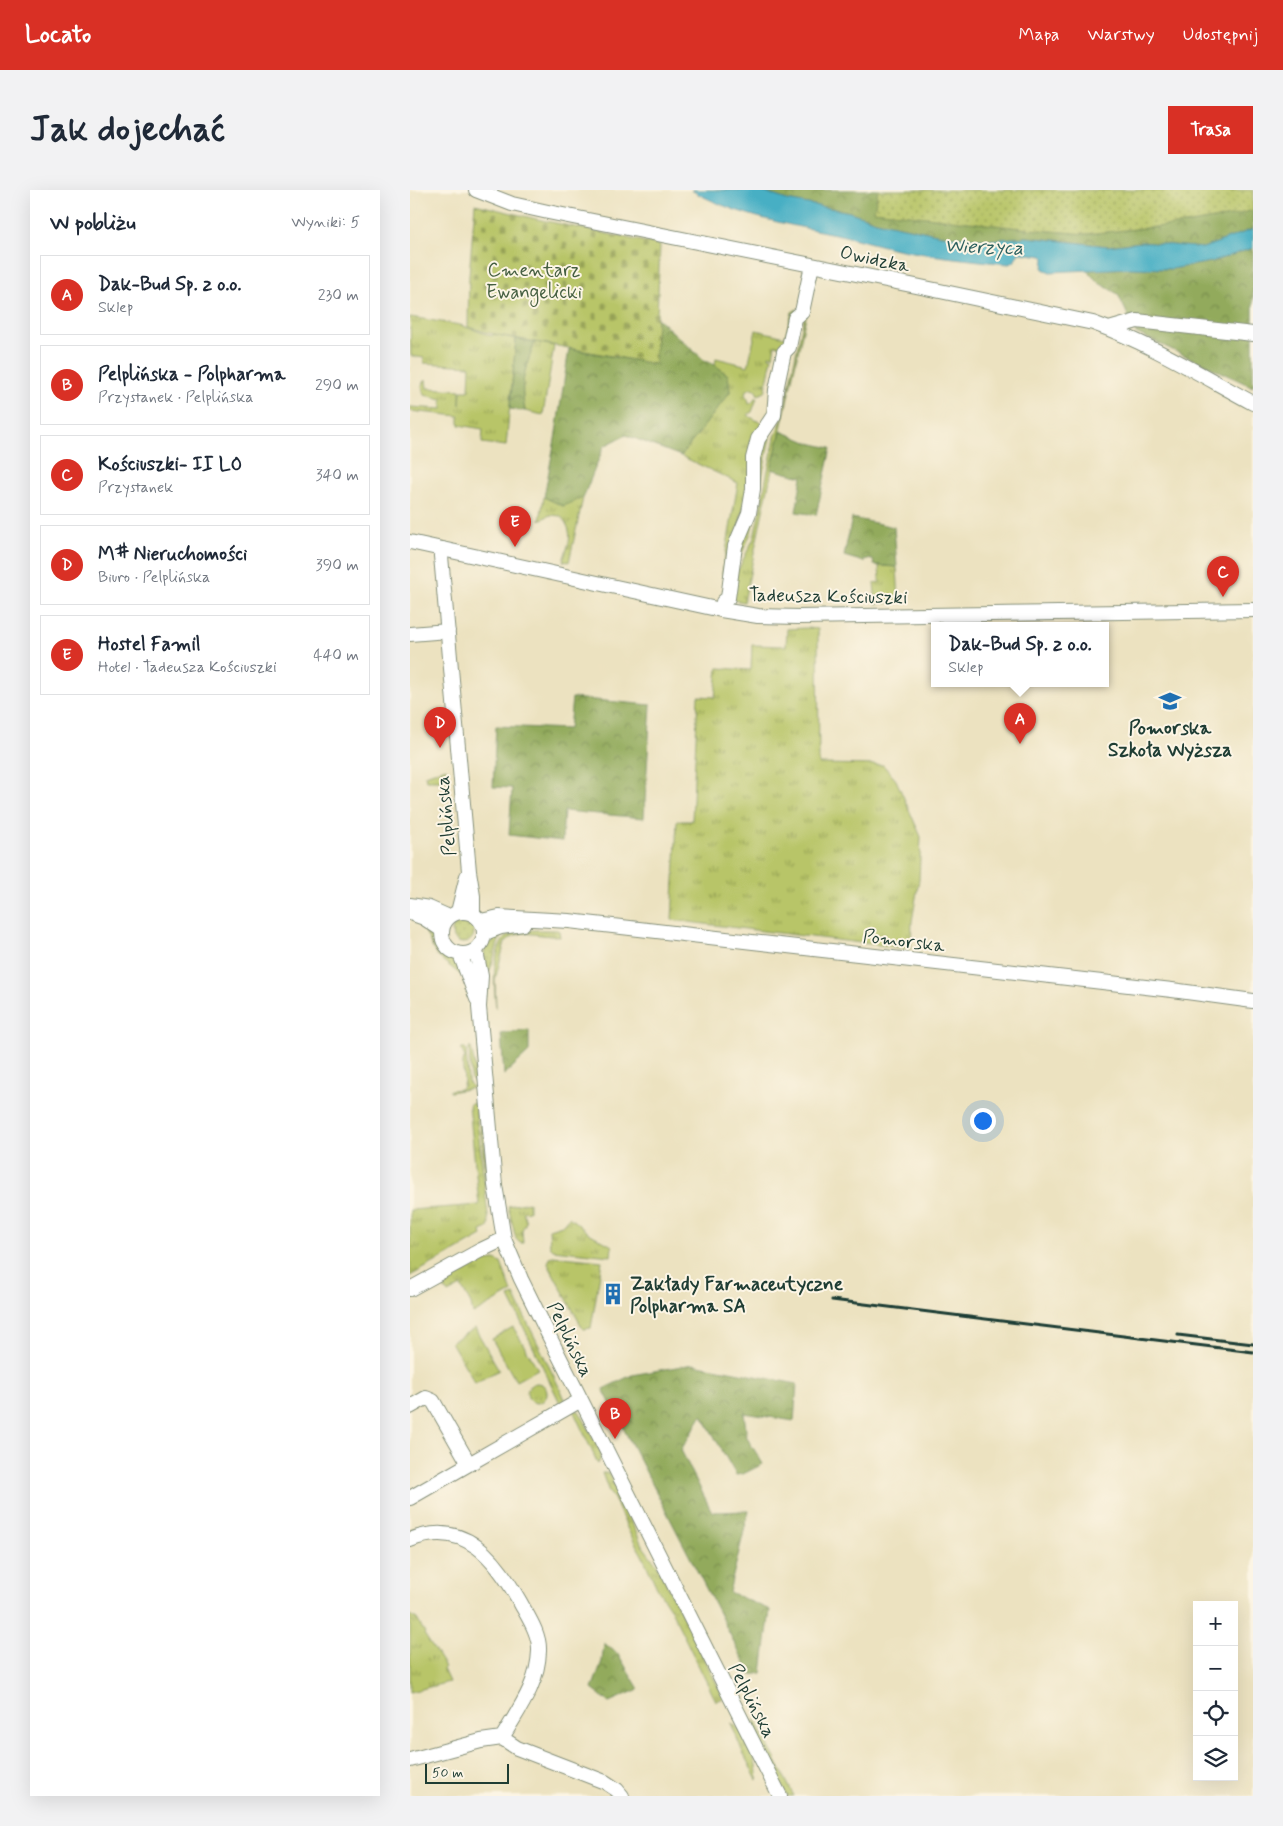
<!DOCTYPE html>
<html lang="pl">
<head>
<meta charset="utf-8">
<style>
  body { margin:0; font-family:Mynerve,sans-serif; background:#f2f2f3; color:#1f2937 }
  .controls { position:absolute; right:15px; bottom:15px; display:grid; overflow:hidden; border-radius:0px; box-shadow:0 5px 20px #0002 }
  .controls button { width:45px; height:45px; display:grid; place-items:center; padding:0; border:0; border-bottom:1px solid #e0e1e3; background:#fff; color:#1f2937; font:25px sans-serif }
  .scale { position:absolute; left:15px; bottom:12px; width:84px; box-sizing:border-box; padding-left:5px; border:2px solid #1f3d34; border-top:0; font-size:14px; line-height:18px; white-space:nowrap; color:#1f3d34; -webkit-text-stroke:4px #fcf5e5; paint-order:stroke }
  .you { position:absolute; left:572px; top:930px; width:18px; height:18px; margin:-12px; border:4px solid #fff; border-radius:50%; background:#1a73e8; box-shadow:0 0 0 8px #1a73e833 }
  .badge { display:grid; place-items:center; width:32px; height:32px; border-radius:50%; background:#d93025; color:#fff; font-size:16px; font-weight:700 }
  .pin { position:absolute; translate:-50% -41px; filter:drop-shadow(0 1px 2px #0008) }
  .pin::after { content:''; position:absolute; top:26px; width:18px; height:15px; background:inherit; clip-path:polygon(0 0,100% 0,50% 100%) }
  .popup { position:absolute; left:521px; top:432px; width:178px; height:65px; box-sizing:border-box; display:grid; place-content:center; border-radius:0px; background:#fff; filter:drop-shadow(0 1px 4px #0005); font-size:16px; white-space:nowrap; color:#747a83 }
  .popup b { font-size:19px; color:#1f2937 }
  .popup::after { content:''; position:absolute; left:50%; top:100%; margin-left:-10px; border:10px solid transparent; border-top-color:#fff }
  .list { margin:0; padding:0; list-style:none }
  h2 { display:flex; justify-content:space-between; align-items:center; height:65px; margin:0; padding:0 20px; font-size:21px }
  h2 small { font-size:16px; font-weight:400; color:#747a83 }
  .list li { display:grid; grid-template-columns:32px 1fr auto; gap:15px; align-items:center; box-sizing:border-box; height:80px; margin:0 10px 10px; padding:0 10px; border:1px solid #e0e1e3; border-radius:0px }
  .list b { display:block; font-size:19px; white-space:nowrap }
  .list p { margin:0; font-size:16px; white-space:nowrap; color:#747a83 }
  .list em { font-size:16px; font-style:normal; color:#747a83 }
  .icon { flex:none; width:28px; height:28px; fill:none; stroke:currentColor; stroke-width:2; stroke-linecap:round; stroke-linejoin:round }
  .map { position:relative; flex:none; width:843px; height:1606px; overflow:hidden; border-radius:0px }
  header { display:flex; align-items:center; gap:30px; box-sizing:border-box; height:70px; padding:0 25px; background:#d93025; color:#fff }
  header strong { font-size:24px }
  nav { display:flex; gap:28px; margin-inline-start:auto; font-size:18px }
  .intro { display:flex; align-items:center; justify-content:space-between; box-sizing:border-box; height:120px; padding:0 30px }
  h1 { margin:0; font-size:35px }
  .button { padding:12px 22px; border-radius:0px; background:#d93025; color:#fff; font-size:18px; font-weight:700 }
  main { display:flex; gap:30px; padding:0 30px }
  aside { flex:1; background:#fff; border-radius:0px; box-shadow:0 5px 20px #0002 }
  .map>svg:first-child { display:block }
  .grass { fill:url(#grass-tufts); stroke:#6c814e }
  .forest { fill:url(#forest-crowns); stroke:#587448 }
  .cemetery { fill:url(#cemetery-stones); stroke:#6c814e }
  .garden { fill:url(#garden-dots); stroke:#6c814e }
  .pitch { fill:#b8c567; stroke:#6c814e }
  .water { fill:#46afc4; stroke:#32767c }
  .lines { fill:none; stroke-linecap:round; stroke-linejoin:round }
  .minor-casing { stroke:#86907a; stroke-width:16 }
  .minor { stroke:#fff; stroke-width:14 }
  .rail { stroke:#1f3d34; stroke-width:3 }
  .labels { text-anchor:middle; stroke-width:4; stroke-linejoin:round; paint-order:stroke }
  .street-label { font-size:19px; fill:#1f3d34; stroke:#fcf5e5 }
  .park-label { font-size:19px; fill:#455f41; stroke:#fcf5e5 }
  .poi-label { font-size:19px; font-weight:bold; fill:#1f3d34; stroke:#fcf5e5 }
  .water-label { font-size:20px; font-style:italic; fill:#2b5f5f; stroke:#fcf5e5 }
</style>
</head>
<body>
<header>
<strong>Locato</strong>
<nav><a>Mapa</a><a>Warstwy</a><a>Udostępnij</a></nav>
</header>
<div class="intro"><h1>Jak dojechać</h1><a class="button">Trasa</a></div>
<main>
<aside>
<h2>W pobliżu<small>Wyniki: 5</small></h2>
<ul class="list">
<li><span class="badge">A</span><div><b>Dak-Bud Sp. z o.o.</b><p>Sklep</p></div><em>230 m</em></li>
<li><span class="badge">B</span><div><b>Pelplińska - Polpharma</b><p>Przystanek · Pelplińska</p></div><em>290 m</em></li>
<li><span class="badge">C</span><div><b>Kościuszki- II LO</b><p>Przystanek</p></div><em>340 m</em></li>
<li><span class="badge">D</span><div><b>M# Nieruchomości</b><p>Biuro · Pelplińska</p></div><em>390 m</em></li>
<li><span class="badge">E</span><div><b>Hostel Famil</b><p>Hotel · Tadeusza Kościuszki</p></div><em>440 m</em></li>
</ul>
</aside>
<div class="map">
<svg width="843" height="1606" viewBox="0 0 843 1606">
  <defs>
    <pattern id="grass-tufts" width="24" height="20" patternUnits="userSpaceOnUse" patternTransform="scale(1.25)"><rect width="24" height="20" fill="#b8c567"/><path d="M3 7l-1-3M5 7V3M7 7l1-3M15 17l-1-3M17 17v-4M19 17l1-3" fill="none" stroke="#95a156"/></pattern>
    <pattern id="forest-crowns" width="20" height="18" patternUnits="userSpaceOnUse" patternTransform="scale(1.25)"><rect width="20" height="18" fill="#92aa5c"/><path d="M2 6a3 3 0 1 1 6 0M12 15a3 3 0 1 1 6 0" fill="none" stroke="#778c4d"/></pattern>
    <pattern id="cemetery-stones" width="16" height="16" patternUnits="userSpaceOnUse" patternTransform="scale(1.25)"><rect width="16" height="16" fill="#b8c567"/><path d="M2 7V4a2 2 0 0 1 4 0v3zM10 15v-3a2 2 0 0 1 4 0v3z" fill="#95a156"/></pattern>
    <pattern id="garden-dots" width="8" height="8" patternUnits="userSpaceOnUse" patternTransform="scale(1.25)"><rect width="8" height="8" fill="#b8c567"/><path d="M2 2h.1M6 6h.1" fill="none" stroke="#95a156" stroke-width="1.8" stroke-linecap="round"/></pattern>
  </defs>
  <rect width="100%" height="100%" fill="#fcf5e5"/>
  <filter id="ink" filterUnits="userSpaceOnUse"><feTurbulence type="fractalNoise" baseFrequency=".02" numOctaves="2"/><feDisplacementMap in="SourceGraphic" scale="10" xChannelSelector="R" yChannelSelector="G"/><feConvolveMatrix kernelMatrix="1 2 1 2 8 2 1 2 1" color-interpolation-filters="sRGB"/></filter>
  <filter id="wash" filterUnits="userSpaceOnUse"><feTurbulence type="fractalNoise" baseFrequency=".0096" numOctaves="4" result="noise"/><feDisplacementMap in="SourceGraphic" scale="20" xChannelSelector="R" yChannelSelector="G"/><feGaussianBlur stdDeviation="1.12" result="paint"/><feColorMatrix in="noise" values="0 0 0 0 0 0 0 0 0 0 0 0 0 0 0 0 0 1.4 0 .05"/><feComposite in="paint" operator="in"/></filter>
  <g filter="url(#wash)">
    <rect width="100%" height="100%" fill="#ece2c0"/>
    <path class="grass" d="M 403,86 L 405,86 C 381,195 356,303 334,412 L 323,410 L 326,384 L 344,348 L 365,247 L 372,229 Z
      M 387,119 L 376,152 L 371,156 L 365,155 L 363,166 L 359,165 L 359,167 L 362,168 L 357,192 L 353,193 L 357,194 L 355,202 L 348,205 L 345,199 L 341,198 L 336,201 L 335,205 L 338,208 L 339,214 L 343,212 L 345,208 L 347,208 L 342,222 L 337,225 L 353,234 L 317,386 L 312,384 L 328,293 L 271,266 L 320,202 L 318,185 L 305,175 L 306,168 L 338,176 L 346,140 L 375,147 L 382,122 Z
      M 0,127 L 50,135 L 82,146 L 83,144 L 106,149 L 96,256 L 72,253 L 73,239 L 49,235 L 49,226 L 0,221 L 0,217 L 32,219 L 32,209 L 14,205 L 12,197 L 13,192 L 16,189 L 17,198 L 50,200 L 50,215 L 51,201 L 59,201 L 60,176 L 14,173 L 14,168 L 1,166 Z
      M 125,152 L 144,156 L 133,225 L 115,221 C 109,191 115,180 125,152 Z
      M 357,242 L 360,247 L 341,343 L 329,370 L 347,274 Z
      M 134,307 L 153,316 L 173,308 L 159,372 L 153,371 C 159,351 165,344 151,326 L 140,325 L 130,330 Z
      M 469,376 L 487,377 L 489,412 L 466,414 L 464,393 L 470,392 Z
      M 397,438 L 408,439 L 409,574 L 473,575 L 486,590 L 511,647 L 509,690 L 502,731 L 501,759 L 262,730 L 267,631 L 282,631 L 288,506 L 305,507 L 308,478 L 341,480 L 342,455 L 376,456 L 377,439 Z
      M 36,578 L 37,590 L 16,590 L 15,585 Z
      M 115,740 L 147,740 L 149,741 L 150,747 L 113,743 L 103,746 L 95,752 L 85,790 L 86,818 C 84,798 80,751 103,742 C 106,741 111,741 115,740 Z
      M 59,858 L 61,858 C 63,866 66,887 70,893 L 68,899 L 67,895 L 61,889 Z
      M 51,859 L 56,859 L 58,892 L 63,897 L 63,898 L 40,902 L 40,900 L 51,899 C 58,889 49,877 55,867 Z
      M 61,913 L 65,913 L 79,1034 L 78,1038 L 71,1041 L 72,1046 L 0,1086 L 0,1020 L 69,1015 L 59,915 Z
      M 69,916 L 71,918 L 78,990 L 76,995 Z
      M 119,1012 L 119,1021 L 113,1022 L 116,1032 L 112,1040 L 113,1053 L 110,1053 L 106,1049 L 98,1016 Z
      M 159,1027 L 177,1042 L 202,1056 L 201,1066 L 143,1060 L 140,1057 L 139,1039 L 152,1035 Z
      M 143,1066 L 192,1071 L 181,1138 L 173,1139 L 138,1074 L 139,1067 Z
      M 85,1070 L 91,1073 L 102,1102 L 63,1124 L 61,1114 L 51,1096 L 38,1103 L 32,1095 L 75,1071 Z
      M 104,1105 L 156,1211 L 151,1215 L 99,1107 Z
      M 65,1138 L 89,1180 L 65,1193 L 41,1152 Z
      M117 1203a10 10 0 1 1 20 0a10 10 0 1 1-20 0Z
      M 163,1220 L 169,1221 L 172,1226 L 191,1263 L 191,1268 L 188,1274 Z
      M 192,1283 L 199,1283 L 232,1355 L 247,1375 L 314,1508 L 306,1511 L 260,1418 L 248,1400 L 232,1365 L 219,1342 L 204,1309 L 199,1302 Z
      M 0,1425 L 7,1429 L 15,1443 L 14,1444 L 35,1477 L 33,1479 L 39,1492 L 0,1502 Z
      M 345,1529 L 384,1606 L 377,1606 L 344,1539 Z
      M 321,1533 C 336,1539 349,1575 347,1590 L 333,1563 Z"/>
    <path class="forest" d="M 348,0 L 468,0 L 465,21 L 619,39 L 676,44 L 775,34 L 826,25 L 843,20 L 843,39 L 793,58 L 732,52 L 698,56 L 616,47 L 580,50 L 531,45 L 466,31 L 440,22 L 377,10 Z
      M 843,58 L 843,197 L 726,143 L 708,104 L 689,93 L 676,80 L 720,78 L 762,79 L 801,72 Z
      M 247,128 L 294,170 L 305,175 L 318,185 L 320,202 L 271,266 L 216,245 L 194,256 L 173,308 L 153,316 L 134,307 L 145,249 L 159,159 L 244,174 Z
      M 106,149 L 125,152 C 115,180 109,191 115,221 L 100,219 Z
      M 371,241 L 399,253 L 421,258 L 406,325 L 386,322 L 392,287 L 361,279 Z
      M 442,328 L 484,337 L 487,377 L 464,375 L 463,370 L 454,369 L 454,372 L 434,366 Z
      M 162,508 L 241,515 L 234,628 L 154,621 L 152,651 L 99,645 L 102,598 L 83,597 L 86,536 L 159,539 Z
      M 119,840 L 119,862 L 94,885 L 91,844 Z
      M 283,1174 L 387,1194 L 384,1231 L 334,1223 L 337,1248 L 353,1274 L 333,1284 L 326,1285 L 292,1225 L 271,1260 L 302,1322 L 339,1321 L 319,1402 L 360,1420 L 352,1483 L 341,1485 L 193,1199 L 222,1185 Z
      M 194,1453 L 208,1464 L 229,1499 L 199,1512 L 182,1499 L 192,1471 Z"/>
    <path class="cemetery" d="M 65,14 L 122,28 L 250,55 L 245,174 L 83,144 L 58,137 L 59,86 Z"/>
    <path class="garden" d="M 468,0 L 843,0 L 843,20 L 826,25 L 775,34 L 676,44 L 619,39 L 464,21 Z
      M42 742a11 11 0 1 1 22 0a11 11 0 1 1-22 0Z
      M 16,733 C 31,751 26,758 49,771 L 51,785 L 26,765 L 14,739 Z
      M 89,742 L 90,747 L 80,780 L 74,782 C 73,763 72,754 89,742 Z"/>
    <path class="pitch" d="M 103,1137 L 128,1179 L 106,1191 L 82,1149 Z"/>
    <path class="water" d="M 281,0 L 348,0 L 377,10 L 440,22 L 466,31 L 531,45 L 580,50 L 616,47 L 698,56 L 732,52 L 793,58 L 843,39 L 843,58 L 801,72 L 762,79 L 720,78 L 640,82 L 633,79 L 634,68 L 632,66 L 611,63 L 608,64 L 604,72 L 599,74 C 560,70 520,66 482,58 C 464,54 448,49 430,45 C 377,34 328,27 281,0 Z"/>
  </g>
  <g filter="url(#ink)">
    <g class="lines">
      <g class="minor-casing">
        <path id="minor" d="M 66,0 L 102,14 L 138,22 L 506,96 L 683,133 C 739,153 791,185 843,213
          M 699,139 L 727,131 L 843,144
          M 0,352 L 311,420 L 348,426 L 389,427 L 843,420
          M 33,359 L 31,366 L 59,681 L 63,706 L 63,724
          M 313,412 L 318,408 L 325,356 L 339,323 L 343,299 L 343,268 L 348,249 L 364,225 L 366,200 L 374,162 L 379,157 L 385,128 L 392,122 L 402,75
          M 0,444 L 38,441
          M 0,715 L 19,718 L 39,727
          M32 743a21 21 0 1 1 42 0a21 21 0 1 1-42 0Z
          M 48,722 L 57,686
          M 0,723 L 14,728 L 32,740
          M 71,731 L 89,727 L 159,731 L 762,800 L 843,811
          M 75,743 L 91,737 L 113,734
          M 66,761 L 71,786 L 69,817 L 85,995 L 94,1049 L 111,1089 L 145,1158 L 370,1606
          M 50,764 L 67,809
          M 0,1099 L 71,1060 L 94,1049
          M 0,1217 L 16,1208 L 23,1211 L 59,1274 L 171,1210
          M 0,1308 L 59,1274
          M 0,1350 C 55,1328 86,1369 110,1412 C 118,1427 130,1444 129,1461 C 128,1495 108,1520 92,1548 L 71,1551 L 0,1570
          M 92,1548 L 107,1558 L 195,1592 L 207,1600 L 212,1606"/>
      </g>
      <use href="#minor" class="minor"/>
      <path class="rail" d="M 422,1110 L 843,1162
        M 768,1145 L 843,1154"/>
    </g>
  </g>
  <defs>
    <g id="university-bare" transform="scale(1.725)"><path d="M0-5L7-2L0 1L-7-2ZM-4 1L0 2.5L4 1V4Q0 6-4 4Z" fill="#1f6fb2" stroke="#fcf5e5" stroke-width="2.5" paint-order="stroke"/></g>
    <g id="building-bare" transform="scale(1.725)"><path d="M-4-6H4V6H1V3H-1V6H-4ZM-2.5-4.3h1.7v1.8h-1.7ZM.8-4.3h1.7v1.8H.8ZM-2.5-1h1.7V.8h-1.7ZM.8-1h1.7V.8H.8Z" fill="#1f6fb2" stroke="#fcf5e5" stroke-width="2.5" paint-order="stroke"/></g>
  </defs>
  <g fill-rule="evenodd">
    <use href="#university-bare" x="760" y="511"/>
    <use href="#building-bare" x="203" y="1104"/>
  </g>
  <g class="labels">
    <g class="street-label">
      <text transform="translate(465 68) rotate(12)" y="7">Owidzka</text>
      <text transform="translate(418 405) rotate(1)" y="7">Tadeusza Kościuszki</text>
      <text transform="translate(35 626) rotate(-95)" y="7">Pelplińska</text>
      <text transform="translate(494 750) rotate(7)" y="7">Pomorska</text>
      <text transform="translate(161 1149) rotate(64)" y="7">Pelplińska</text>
      <text transform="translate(343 1510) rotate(63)" y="7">Pelplińska</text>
    </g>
    <g class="park-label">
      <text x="124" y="86">Cmentarz<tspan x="124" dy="22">Ewangelicki</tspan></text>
    </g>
    <g class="poi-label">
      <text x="760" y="544">Pomorska<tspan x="760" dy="22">Szkoła Wyższa</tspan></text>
      <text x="220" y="1100" text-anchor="start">Zakłady Farmaceutyczne<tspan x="220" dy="22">Polpharma SA</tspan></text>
    </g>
    <g class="water-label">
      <text transform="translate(574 56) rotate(2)" y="7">Wierzyca</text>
    </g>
  </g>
</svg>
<div class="controls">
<button>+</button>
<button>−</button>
<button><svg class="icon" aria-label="locate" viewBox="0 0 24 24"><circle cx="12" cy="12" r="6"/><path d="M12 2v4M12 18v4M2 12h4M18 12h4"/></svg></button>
<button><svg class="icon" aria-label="layers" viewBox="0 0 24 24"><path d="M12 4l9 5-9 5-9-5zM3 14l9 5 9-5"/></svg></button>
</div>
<div class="scale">50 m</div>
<div class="you"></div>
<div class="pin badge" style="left:610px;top:554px">A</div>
<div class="popup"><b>Dak-Bud Sp. z o.o.</b>Sklep</div>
<div class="pin badge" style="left:205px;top:1249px">B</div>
<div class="pin badge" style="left:813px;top:407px">C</div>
<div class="pin badge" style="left:30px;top:558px">D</div>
<div class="pin badge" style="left:105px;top:357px">E</div>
</div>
</main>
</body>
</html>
